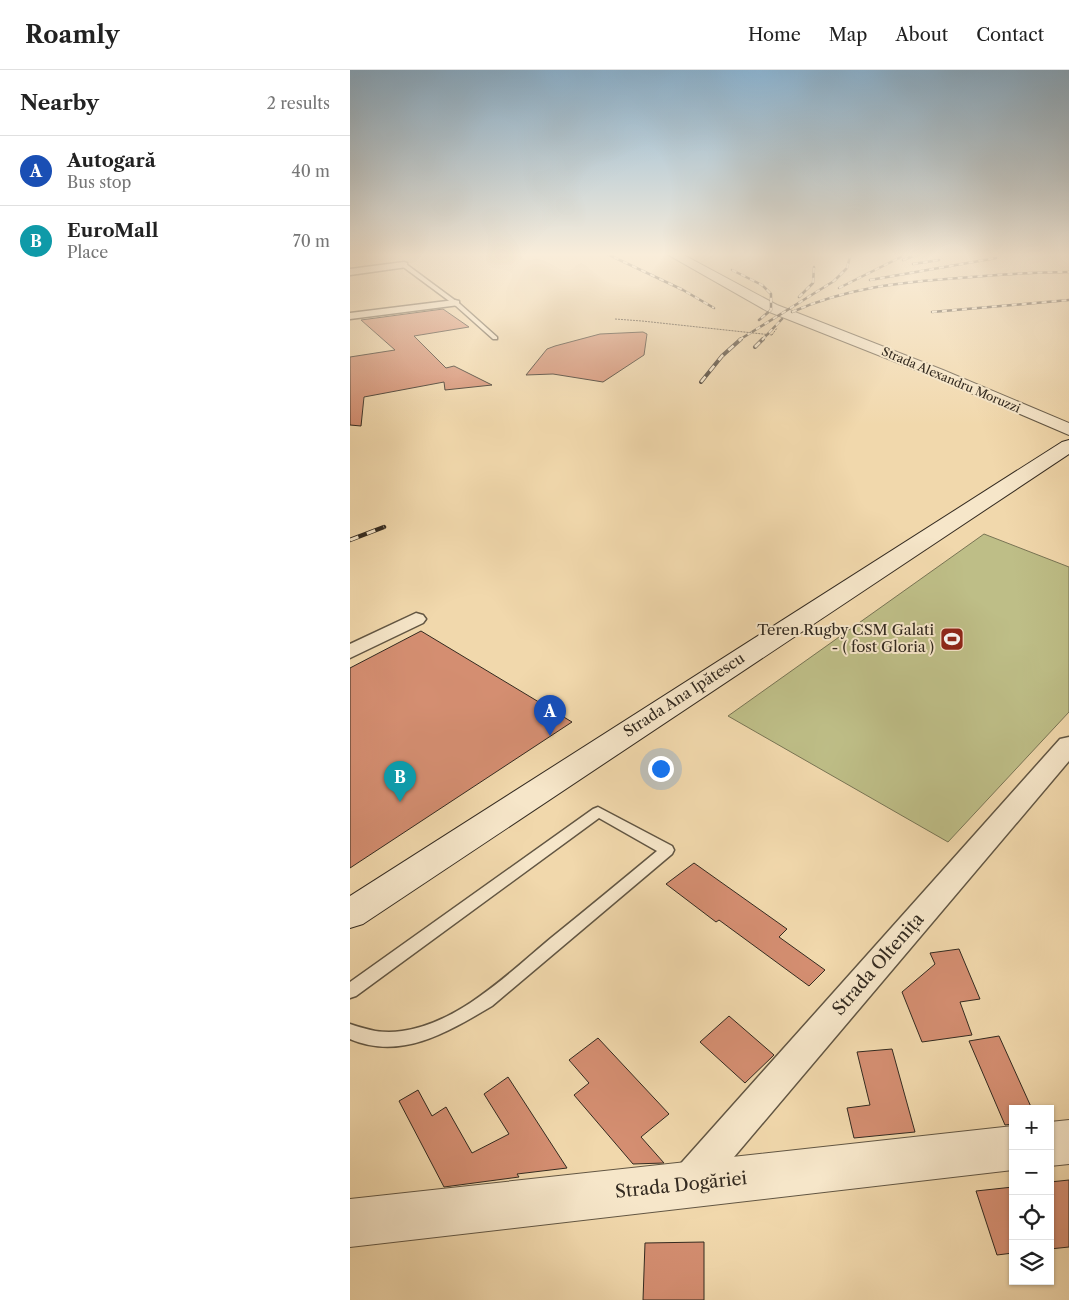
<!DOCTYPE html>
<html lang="en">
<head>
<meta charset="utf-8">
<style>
  body { margin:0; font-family:"Libre Caslon Text",serif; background:#f6f6f6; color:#222 }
  .controls { position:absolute; right:15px; bottom:15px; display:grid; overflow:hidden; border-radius:0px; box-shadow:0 1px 4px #0004 }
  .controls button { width:45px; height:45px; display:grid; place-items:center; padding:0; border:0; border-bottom:1px solid #e0e0e0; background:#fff; color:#222; font:25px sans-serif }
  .you { position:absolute; left:310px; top:698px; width:18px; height:18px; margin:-12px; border:4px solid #fff; border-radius:50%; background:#1a73e8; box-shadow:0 0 0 8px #1a73e833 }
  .badge { display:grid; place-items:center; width:32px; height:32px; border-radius:50%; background:#b45309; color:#fff; font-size:16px; font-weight:700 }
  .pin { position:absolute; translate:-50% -41px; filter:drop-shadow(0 1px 2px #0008) }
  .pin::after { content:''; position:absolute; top:26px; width:18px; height:15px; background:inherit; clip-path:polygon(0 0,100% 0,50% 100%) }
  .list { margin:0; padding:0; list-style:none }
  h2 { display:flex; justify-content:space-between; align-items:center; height:65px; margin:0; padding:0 20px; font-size:21px }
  h2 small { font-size:16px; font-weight:400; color:#767676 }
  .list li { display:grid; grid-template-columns:32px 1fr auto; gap:15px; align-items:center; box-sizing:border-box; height:70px; padding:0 20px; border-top:1px solid #e0e0e0 }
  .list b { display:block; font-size:19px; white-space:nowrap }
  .list p { margin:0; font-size:16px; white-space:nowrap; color:#767676 }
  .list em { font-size:16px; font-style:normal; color:#767676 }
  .icon { flex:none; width:28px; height:28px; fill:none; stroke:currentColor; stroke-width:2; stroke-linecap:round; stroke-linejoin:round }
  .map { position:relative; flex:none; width:719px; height:1230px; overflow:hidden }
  header { display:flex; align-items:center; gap:30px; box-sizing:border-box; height:70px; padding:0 25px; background:#fff; border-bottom:1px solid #e0e0e0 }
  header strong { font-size:24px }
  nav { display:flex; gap:28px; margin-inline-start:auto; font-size:18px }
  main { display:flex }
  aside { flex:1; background:#fff }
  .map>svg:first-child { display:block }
  .green { fill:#bebe87; stroke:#787454 }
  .building { fill:#d48e71; stroke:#332a20 }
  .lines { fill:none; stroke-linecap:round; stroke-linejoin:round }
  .service-casing { stroke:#625643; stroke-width:3 }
  .minor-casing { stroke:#625643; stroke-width:3 }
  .tertiary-casing { stroke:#625643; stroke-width:2 }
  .secondary-casing { stroke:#332a20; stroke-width:2 }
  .path { stroke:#332a20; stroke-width:1; stroke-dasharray:2 1; stroke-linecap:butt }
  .service { fill:#f6e6c9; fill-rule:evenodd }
  .minor { fill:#f6e6c9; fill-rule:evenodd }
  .tertiary { fill:#f6e6c9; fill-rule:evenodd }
  .secondary { fill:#f6e6c9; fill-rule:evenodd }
  .rail-far2-casing { stroke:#332a20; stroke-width:2.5 }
  .rail-far1-casing { stroke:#332a20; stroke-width:4 }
  .rail-casing { stroke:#332a20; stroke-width:4.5 }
  .rail-far2 { stroke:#f6e6c9; stroke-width:2; stroke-dasharray:5; stroke-linecap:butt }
  .rail-far1 { stroke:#f6e6c9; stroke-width:2.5; stroke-dasharray:7; stroke-linecap:butt }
  .rail { stroke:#f6e6c9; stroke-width:3; stroke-dasharray:9; stroke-linecap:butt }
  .path-bridge { stroke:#332a20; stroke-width:1; stroke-dasharray:2 1; stroke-linecap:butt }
  .labels { text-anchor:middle; stroke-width:4; stroke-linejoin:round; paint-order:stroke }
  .far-street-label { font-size:12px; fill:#332a20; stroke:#f6e6c9 }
  .poi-label { font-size:15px; fill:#332a20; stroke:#f6e6c9; text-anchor:end }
  .street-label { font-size:15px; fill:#332a20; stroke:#f6e6c9 }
  .near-street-label { font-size:18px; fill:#332a20; stroke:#f6e6c9 }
</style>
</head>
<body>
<header>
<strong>Roamly</strong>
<nav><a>Home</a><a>Map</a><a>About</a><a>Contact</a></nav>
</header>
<main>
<aside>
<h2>Nearby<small>2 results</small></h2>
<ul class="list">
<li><span class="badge" style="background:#1a4fb4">A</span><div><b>Autogară</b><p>Bus stop</p></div><em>40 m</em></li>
<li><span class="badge" style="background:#0f9aa8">B</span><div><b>EuroMall</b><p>Place</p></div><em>70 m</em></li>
</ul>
</aside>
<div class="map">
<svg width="719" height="1230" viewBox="0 0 719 1230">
  <rect width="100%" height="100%" fill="#f1d8ac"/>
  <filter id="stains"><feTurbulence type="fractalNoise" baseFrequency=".004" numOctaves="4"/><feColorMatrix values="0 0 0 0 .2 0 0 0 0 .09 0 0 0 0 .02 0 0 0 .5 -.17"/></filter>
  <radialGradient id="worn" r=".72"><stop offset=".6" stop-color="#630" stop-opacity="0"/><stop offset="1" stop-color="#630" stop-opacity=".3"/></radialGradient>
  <path class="green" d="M 634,464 L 719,497 L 719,642 L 598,772 L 378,646 Z"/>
  <path class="building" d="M 93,239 L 119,257 L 64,266 L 96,298 L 104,296 L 142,315 L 95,320 L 94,312 L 14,327 L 11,356 L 0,355 L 0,287 L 45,280 L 11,250 Z
    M 293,262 L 297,264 L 294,285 L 253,312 L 203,304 L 176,305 L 197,279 L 205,276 L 250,264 Z
    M 71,561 L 222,652 L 0,798 L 0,598 Z
    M 344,793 L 437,859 L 429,867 L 475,900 L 459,916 L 369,850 L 366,852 L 316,814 Z
    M 609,879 L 630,929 L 610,932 L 622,965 L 572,972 L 552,922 L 585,894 L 580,883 Z
    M 379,946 L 424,985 L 395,1013 L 350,972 Z
    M 649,966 L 682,1039 L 663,1039 L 663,1054 L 655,1055 L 619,971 Z
    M 248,968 L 319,1044 L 291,1067 L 314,1093 L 283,1094 L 224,1025 L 239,1013 L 219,990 Z
    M 542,979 L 565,1062 L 504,1068 L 497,1038 L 520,1035 L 507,982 Z
    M 158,1007 L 217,1098 L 167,1104 L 169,1107 L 94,1117 L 49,1031 L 68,1020 L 82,1046 L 96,1037 L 122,1083 L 159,1064 L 134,1024 Z
    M 719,1110 L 719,1177 L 700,1179 L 700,1112 Z
    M 663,1117 L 663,1183 L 647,1185 L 626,1121 Z
    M 354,1172 L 354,1230 L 293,1230 L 295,1173 Z"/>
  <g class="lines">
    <g class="service-casing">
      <path id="service" d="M 52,194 L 56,194 L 110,234 L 147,267 L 147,269 L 143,269 L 106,236 L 52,196 Z
        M 248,737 L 322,776 L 324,780 L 322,784 L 142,936 C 98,962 51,991 0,969 L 0,954 C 18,960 32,964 52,961 C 109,953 159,903 201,868 C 237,839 272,810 307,781 L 249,748 L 6,926 L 0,928 L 0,912 L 243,739 Z"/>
    </g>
    <g class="minor-casing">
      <path id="minor" d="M 54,192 L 57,193 L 57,197 L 0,205 L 0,199 Z
        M 105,230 L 109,231 L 109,235 L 0,249 L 0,243 Z
        M 66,543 L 73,545 L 76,549 L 73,553 L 0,588 L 0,574 Z
        M 719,667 L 719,691 L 351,1126 L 338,1132 L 325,1126 L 319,1113 L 325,1100 L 710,669 Z"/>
    </g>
    <g class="tertiary-casing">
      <path id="tertiary" d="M 315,183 L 330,183 L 427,235 L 593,300 L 719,353 L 719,365 L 581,306 L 417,241 Z
        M 719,1050 L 719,1094 L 700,1096 L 700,1052 Z
        M 663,1056 L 663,1100 L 0,1177 L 0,1129 Z"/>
    </g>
    <g class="secondary-casing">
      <path id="secondary" d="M 719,370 L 719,384 L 13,854 L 0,858 L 0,826 L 712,372 Z"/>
    </g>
    <path class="path" d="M 265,249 L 292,251
      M 422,265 L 427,258"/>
    <use href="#service" class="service"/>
    <use href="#minor" class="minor"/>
    <use href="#tertiary" class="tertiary"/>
    <use href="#secondary" class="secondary"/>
    <g class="rail-far2-casing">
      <path id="rail-far2" d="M 255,183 L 333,220 L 364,238
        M 553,190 L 571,183
        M 563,194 L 589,190
        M 382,200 L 412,215 L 421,224 L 421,240 L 409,250
        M 520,210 L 646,188
        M 489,218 L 559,183
        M 449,227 L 463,213 L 464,197
        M 442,242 C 496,218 551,212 609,208 C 645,205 682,202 719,202
        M 582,242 L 719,230
        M 389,270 L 484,211 L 497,198 L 501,183
        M 412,270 L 432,249"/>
    </g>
    <g class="rail-far1-casing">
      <path id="rail-far1" d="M 405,277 L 413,269
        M 351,312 L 372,286 L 391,269"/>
    </g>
    <g class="rail-casing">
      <path id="rail" d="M 0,470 L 34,457"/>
    </g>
    <use href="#rail-far2" class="rail-far2"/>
    <use href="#rail-far1" class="rail-far1"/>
    <use href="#rail" class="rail"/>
    <path class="path-bridge" d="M 292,251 L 422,265"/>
  </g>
  <linearGradient id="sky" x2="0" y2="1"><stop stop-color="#8bb5d4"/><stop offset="0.52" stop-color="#f9edda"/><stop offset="1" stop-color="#f9edda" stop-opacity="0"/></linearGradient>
  <rect width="719" height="355" fill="url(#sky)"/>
  <defs>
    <g id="stadium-square" transform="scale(1.25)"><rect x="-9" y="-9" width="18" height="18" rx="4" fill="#8f2418" stroke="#f6e6c9"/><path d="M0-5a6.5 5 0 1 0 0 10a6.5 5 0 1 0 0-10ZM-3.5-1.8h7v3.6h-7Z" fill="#fff"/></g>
  </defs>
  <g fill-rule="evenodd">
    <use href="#stadium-square" x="602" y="569"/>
  </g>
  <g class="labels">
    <g class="far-street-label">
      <text transform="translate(601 310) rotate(23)" y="4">Strada Alexandru Moruzzi</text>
    </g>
    <g class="poi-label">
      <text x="584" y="565">Teren Rugby CSM Galati<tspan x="584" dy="17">- ( fost Gloria )</tspan></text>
    </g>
    <g class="street-label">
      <text transform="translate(334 625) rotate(-33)" y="5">Strada Ana Ipătescu</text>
    </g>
    <g class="near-street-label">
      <text transform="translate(528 894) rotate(-49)" y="6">Strada Oltenița</text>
      <text transform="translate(331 1115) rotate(-6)" y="6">Strada Dogăriei</text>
    </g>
  </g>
  <rect width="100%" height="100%" filter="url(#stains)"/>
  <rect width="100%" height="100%" fill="url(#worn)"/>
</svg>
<div class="controls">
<button>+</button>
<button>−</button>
<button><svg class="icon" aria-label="locate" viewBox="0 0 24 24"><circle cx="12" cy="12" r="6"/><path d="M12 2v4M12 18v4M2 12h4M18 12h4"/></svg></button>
<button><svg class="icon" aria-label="layers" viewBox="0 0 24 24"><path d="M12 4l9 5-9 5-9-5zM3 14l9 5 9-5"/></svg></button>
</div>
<div class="you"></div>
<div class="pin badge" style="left:200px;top:666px;background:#1a4fb4">A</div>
<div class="pin badge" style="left:50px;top:732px;background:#0f9aa8">B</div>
</div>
</main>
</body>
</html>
